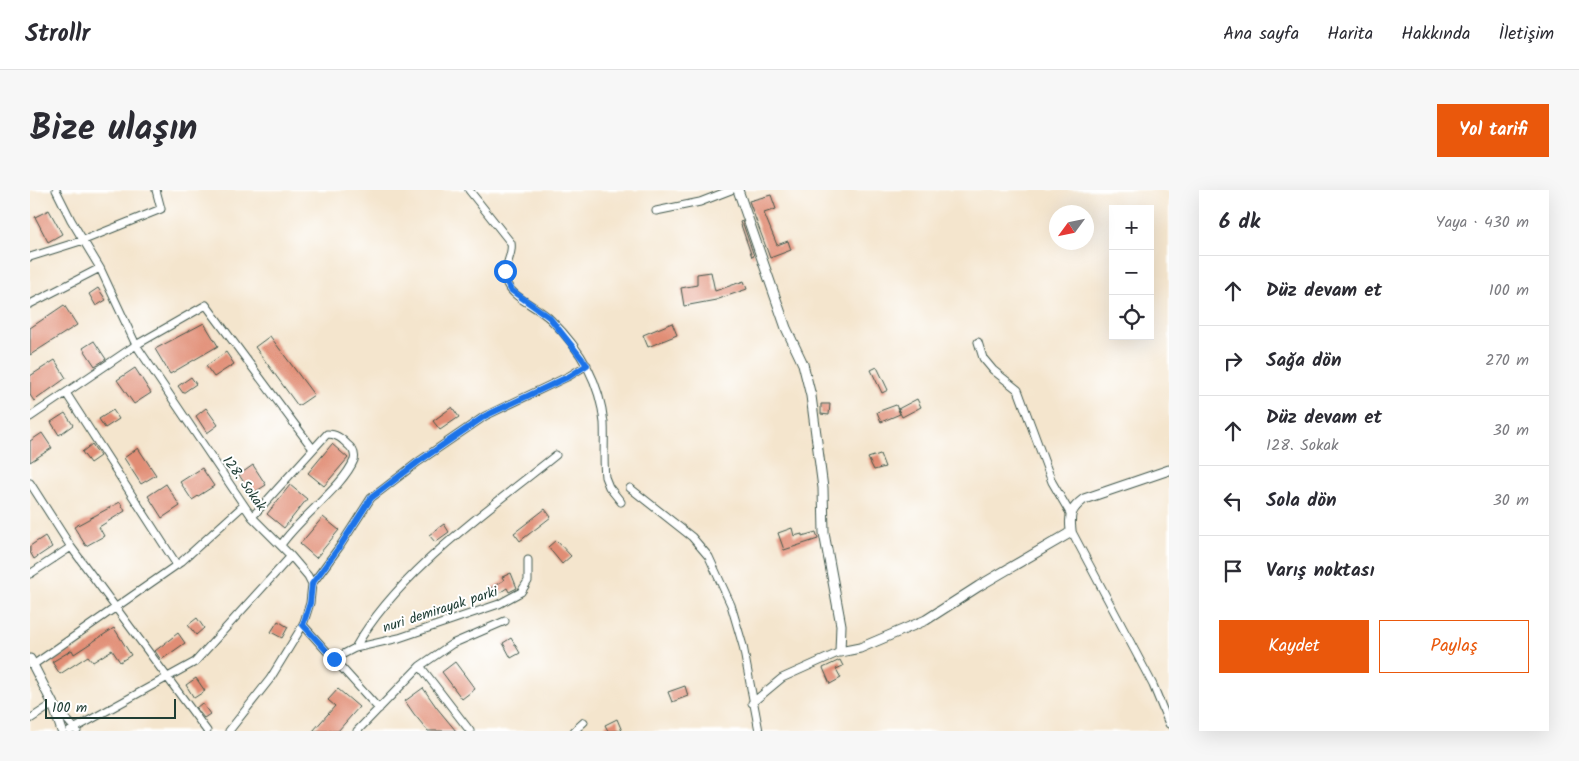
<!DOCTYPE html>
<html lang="tr">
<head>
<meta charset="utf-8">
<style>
  body { margin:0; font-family:Kalam,sans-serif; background:#f7f7f7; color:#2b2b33 }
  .controls { position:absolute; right:15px; top:15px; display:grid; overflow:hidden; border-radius:0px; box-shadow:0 5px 20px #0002 }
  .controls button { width:45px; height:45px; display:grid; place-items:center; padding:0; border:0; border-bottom:1px solid #e1e1e2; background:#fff; color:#2b2b33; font:25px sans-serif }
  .compass { position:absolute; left:1019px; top:15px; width:45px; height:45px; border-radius:50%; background:#fff; box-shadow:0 5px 20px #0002; rotate:237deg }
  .scale { position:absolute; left:15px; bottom:12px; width:131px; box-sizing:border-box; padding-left:5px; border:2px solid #1f3d34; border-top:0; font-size:14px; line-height:18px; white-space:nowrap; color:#1f3d34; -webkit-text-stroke:4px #fff; paint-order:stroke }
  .stop { position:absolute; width:15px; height:15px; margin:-11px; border:4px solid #1a73e8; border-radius:50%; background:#fff }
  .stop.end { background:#1a73e8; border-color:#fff; box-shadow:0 1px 5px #0008 }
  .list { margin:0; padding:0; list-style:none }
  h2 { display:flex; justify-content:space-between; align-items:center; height:65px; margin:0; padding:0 20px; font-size:21px }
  h2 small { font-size:16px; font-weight:400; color:#7c7c81 }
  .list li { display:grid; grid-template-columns:32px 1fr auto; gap:15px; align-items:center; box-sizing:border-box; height:70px; padding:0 20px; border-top:1px solid #e1e1e2 }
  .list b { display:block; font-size:19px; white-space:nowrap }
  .list p { margin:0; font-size:16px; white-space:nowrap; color:#7c7c81 }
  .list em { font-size:16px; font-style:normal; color:#7c7c81 }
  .actions { display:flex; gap:10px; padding:15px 20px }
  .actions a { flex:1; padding:11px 0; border:1px solid #ea580c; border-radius:0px; text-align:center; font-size:18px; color:#ea580c }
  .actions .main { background:#ea580c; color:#fff }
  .icon { flex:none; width:28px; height:28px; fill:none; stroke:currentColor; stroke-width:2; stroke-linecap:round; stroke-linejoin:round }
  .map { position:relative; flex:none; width:1139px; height:541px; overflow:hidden; border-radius:0px }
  header { display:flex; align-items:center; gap:30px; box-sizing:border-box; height:70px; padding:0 25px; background:#fff; border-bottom:1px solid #e1e1e2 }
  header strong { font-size:24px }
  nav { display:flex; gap:28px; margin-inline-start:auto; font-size:18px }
  .intro { display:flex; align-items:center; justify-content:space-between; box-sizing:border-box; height:120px; padding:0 30px }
  h1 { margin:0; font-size:35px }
  .button { padding:12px 22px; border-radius:0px; background:#ea580c; color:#fff; font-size:18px; font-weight:700 }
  main { display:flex; gap:30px; padding:0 30px }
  aside { flex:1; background:#fff; border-radius:0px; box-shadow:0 5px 20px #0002 }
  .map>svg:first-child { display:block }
  .building { fill:#e18d75 }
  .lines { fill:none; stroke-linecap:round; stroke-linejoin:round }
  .minor-casing { stroke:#3f564b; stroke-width:9 }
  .tertiary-casing { stroke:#3f564b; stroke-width:11 }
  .minor { stroke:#fff; stroke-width:7 }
  .tertiary { stroke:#fff; stroke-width:9 }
  .route { stroke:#1a73e8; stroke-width:6 }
  .labels { text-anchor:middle; stroke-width:4; stroke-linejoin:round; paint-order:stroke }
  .street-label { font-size:14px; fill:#1f3d34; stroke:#fff }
</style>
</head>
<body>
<header>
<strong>Strollr</strong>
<nav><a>Ana sayfa</a><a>Harita</a><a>Hakkında</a><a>İletişim</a></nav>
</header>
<div class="intro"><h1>Bize ulaşın</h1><a class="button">Yol tarifi</a></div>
<main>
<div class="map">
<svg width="1139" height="541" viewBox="0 0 1139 541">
  <rect width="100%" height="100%" fill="#fff"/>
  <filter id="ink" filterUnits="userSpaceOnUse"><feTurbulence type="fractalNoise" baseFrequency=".02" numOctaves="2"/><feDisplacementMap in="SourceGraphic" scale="10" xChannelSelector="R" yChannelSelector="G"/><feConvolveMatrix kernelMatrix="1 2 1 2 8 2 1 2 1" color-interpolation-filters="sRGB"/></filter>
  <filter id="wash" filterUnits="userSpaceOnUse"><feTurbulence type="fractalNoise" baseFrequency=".0096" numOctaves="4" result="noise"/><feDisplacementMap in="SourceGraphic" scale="20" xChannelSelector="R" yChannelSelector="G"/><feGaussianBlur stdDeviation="1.12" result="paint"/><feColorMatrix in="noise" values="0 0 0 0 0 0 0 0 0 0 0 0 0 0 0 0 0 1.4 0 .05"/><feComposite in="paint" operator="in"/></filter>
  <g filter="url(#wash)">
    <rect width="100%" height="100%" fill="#f4e5cd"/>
    <g id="blocks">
      <path class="building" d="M 741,5 L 746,19 L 734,23 L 747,55 L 758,51 L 761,60 L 740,68 L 719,11 Z
        M 19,20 L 32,44 L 18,52 L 5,27 Z
        M 712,31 L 724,66 L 722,67 L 710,32 Z
        M 681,82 L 685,101 L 714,91 L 717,99 L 686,110 L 654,116 L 651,98 L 667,95 L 667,84 Z
        M 68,98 L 76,110 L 66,116 L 59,104 Z
        M 34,115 L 47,135 L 0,165 L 0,138 Z
        M 174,133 L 188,156 L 140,184 L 125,159 Z
        M 642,133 L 647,145 L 618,157 L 613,145 Z
        M 240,146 L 284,205 L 268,216 L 225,157 Z
        M 64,151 L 76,169 L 65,176 L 53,158 Z
        M 196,162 L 204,174 L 184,187 L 176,176 Z
        M 25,170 L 36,188 L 4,211 L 0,205 L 0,186 Z
        M 847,177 L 858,200 L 852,203 L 841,180 Z
        M 105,178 L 121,203 L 104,214 L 87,190 Z
        M 161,187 L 166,194 L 153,203 L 148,196 Z
        M 887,209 L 891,217 L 872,227 L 868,219 Z
        M 791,214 L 800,214 L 799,225 L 791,224 Z
        M 866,215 L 870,224 L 851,232 L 847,222 Z
        M 422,217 L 429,227 L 410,240 L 403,231 Z
        M 176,218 L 188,235 L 177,243 L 166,226 Z
        M 83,220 L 89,229 L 75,238 L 69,229 Z
        M 35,223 L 43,235 L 29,245 L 21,232 Z
        M 12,243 L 22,258 L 0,272 L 0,251 Z
        M 62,254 L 70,266 L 60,273 L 52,262 Z
        M 302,254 L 318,268 L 294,296 L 278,283 Z
        M 108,258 L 126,285 L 111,294 L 94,268 Z
        M 850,264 L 855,277 L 844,280 L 838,268 Z
        M 223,275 L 236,295 L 222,304 L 209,285 Z
        M 172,278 L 184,296 L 162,310 L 150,292 Z
        M 136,294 L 150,316 L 132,328 L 118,306 Z
        M 260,295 L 277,309 L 254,338 L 237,324 Z
        M 90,312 L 95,321 L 69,337 L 74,346 L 56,356 L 44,337 Z
        M 515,319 L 521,327 L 490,351 L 484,343 Z
        M 293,327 L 309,340 L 286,368 L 270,354 Z
        M 414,334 L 419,342 L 405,352 L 399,345 Z
        M 762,338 L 764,346 L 772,344 L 772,346 L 786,342 L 788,349 L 754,360 L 748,343 Z
        M 15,346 L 22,357 L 4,369 L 0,362 L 0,356 Z
        M 526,350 L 541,366 L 532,374 L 518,357 Z
        M 481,383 L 487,398 L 479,402 L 477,398 L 466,405 L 461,398 L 474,390 L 472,387 Z
        M 167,428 L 174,438 L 166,445 L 158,435 Z
        M 248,431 L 258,437 L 252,448 L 241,442 Z
        M 84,438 L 101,465 L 90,472 L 82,460 L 63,472 L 58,466 L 30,484 L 22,472 L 42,460 L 44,464 Z
        M 148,443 L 155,453 L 131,470 L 125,461 Z
        M 481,448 L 490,463 L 481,468 L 473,453 Z
        M 810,470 L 813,476 L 806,479 L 811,488 L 800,494 L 793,478 Z
        M 425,472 L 445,499 L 432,509 L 412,482 Z
        M 166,488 L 175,501 L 164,508 L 156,495 Z
        M 655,496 L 658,506 L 642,512 L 638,502 Z
        M 393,498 L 407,518 L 426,541 L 398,541 L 384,524 L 375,511 Z
        M 308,499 L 329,517 L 308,541 L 283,541 L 305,516 L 298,510 Z
        M 172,513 L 180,524 L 174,528 L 166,518 Z
        M 587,529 L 592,541 L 578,541 L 575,535 Z"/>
    </g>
  </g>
  <g filter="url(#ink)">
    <use href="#blocks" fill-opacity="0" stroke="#3f564b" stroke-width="1"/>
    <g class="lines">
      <g class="minor-casing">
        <path id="minor" d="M 26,0 L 41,30 L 70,78 L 106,155 L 222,327 L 261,366 L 278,386 L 282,394 L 280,413 L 273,435 L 240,489 L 199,541
          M 439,0 L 481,53 C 484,67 470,79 477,94 C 485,110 509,117 521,130 C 550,158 570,192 574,233 C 575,251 573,269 575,287 L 579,297 L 591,312
          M 626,21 L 670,12 L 701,0
          M 0,67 L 54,50 L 131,19 L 126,0
          M 0,114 L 70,78
          M 948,152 L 953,168 L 963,180 L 988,200 L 1022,292 L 1040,323
          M 36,203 L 147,375
          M 0,227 L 106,155 L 176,115 L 283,259
          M 0,293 L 41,357 L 177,541
          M 600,298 L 662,347 L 679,367 L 701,415 L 713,456 L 729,541
          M 222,327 L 297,244 C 306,244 311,248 317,254 C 322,258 326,263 324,270 C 313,297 269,328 251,355
          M 1041,340 L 1123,495 L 1139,534
          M 0,384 L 41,357
          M 282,394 L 310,356 L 341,308 L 353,299 L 388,272 L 455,226 L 539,186 L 557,175
          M 273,435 L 349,519
          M 325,458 C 368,382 458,320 526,265
          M 304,469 L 325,458 L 369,448 L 469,414 L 491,402 L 498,391 L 498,370
          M 3,475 L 151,372 L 214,315
          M 390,476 L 422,454 L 475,431
          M 722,513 L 752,488 L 810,462
          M 0,529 L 23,514 L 47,541
          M 40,541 L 165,472 L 261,366
          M 327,541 L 390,476 L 440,541
          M 544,541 L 554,532"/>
      </g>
      <g class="tertiary-casing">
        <path id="tertiary" d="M 708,0 L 756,138 L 773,174 L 781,206 L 793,298 L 794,343 L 811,435 L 810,462 L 830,458 L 896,430 L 949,396 L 1038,344 L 1041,340 C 1039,324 1041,319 1054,309 L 1139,280
          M 0,469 L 23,514 L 32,541"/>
      </g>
      <use href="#minor" class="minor"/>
      <use href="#tertiary" class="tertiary"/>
    </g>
  </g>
  <g class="lines" filter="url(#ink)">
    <path class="route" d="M 304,469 L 273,435 L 280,413 L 282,394 L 310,356 L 341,308 L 388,272 L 455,226 L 540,186 L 557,175 L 519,127 L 481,100 L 477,93 L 475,81"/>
  </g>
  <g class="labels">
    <g class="street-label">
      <text transform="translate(215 293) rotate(54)" y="5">128. Sokak</text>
      <text transform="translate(410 419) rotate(-18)" y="5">nuri demirayak parki</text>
    </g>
  </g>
</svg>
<div class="controls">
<button>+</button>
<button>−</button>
<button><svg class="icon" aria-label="locate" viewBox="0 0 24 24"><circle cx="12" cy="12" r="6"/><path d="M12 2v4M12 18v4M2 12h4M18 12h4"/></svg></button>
</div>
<svg class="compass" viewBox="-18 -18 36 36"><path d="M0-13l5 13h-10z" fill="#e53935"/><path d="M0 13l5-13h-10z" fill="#7c7c81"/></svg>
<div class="scale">100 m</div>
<div class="stop" style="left:475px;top:81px"></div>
<div class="stop end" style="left:304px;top:469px"></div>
</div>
<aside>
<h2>6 dk<small>Yaya · 430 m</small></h2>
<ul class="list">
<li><svg class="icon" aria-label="ahead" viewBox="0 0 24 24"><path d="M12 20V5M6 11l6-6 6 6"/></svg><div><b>Düz devam et</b></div><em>100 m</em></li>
<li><svg class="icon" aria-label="right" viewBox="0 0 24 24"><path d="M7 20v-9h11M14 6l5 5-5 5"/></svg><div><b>Sağa dön</b></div><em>270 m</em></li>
<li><svg class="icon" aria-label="ahead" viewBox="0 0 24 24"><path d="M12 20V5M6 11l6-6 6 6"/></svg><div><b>Düz devam et</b><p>128. Sokak</p></div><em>30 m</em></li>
<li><svg class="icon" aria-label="left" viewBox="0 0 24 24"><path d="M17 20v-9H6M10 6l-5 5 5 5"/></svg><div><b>Sola dön</b></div><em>30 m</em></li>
<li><svg class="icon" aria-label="arrive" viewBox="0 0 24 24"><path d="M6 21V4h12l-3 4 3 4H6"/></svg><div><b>Varış noktası</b></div></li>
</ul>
<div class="actions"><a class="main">Kaydet</a><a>Paylaş</a></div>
</aside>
</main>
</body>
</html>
